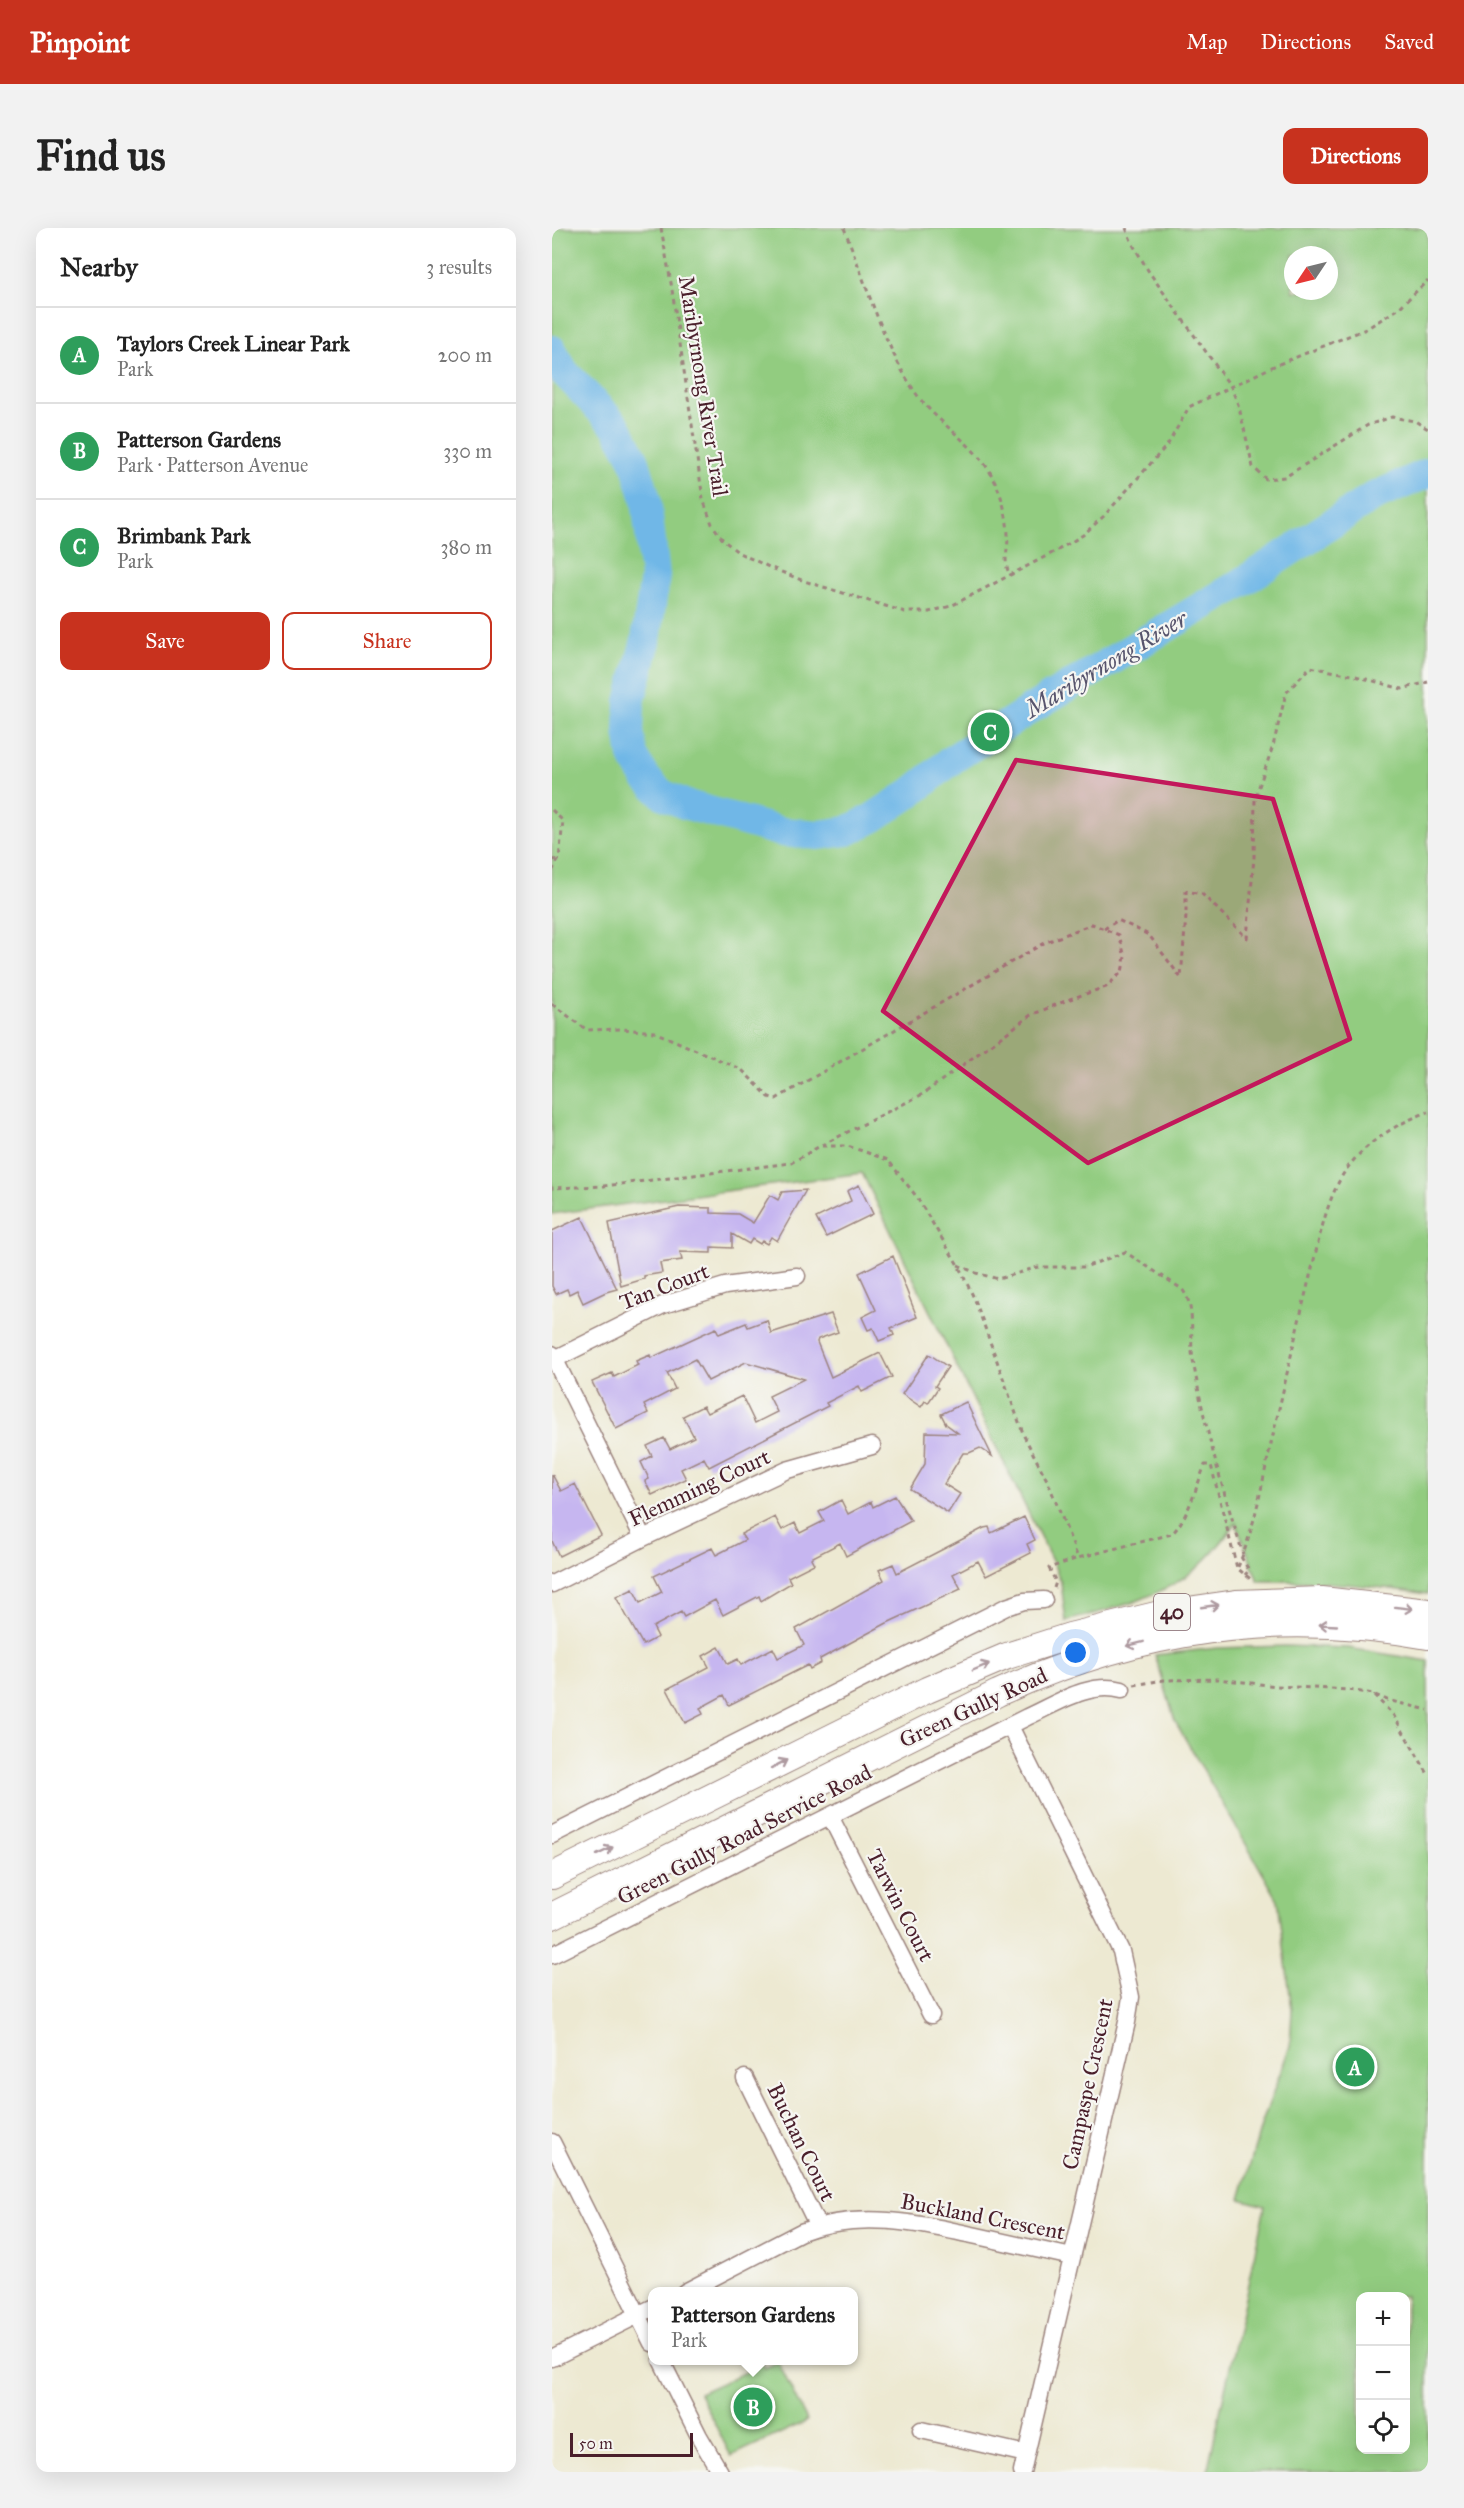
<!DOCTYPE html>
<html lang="en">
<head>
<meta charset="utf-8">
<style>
  body { margin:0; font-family:"IM FELL Great Primer",serif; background:#f2f2f2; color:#222 }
  .controls { position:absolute; right:18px; bottom:18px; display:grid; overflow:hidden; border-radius:12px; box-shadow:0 6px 24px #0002 }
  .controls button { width:54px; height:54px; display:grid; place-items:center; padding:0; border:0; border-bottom:2px solid #e0e0e0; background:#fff; color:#222; font:30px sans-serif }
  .compass { position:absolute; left:732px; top:18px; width:54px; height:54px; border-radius:50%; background:#fff; box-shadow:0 6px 24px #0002; rotate:235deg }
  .scale { position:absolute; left:18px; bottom:15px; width:123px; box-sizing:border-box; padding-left:6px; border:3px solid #4a1f2b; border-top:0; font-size:16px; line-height:21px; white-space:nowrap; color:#4a1f2b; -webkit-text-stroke:4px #f6f6f2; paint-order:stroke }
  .you { position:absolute; left:524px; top:1425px; width:21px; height:21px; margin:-15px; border:4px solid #fff; border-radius:50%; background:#1a73e8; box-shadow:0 0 0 9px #1a73e833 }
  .badge { display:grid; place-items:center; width:39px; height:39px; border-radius:50%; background:#c8321e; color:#fff; font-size:20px; font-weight:700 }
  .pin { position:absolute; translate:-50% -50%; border:3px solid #fff; box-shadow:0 2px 6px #0006 }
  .popup { position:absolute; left:96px; top:2059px; width:210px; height:78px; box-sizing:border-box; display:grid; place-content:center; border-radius:12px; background:#fff; filter:drop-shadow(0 2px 4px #0005); font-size:20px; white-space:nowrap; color:#767676 }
  .popup b { font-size:22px; color:#222 }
  .popup::after { content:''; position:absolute; left:50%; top:100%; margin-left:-12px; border:12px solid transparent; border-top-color:#fff }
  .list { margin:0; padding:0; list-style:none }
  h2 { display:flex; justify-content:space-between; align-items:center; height:78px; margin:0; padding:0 24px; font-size:26px }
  h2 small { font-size:20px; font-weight:400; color:#767676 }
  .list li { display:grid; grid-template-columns:39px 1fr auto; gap:18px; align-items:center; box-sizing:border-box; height:96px; padding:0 24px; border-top:2px solid #e0e0e0 }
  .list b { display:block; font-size:22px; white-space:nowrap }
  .list p { margin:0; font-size:20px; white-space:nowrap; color:#767676 }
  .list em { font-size:20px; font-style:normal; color:#767676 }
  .actions { display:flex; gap:12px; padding:18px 24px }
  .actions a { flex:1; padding:14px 0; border:2px solid #c8321e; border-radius:12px; text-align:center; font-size:21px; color:#c8321e }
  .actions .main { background:#c8321e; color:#fff }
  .icon { flex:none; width:33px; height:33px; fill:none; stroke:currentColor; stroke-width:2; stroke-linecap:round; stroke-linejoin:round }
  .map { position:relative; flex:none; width:876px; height:2244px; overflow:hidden; border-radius:12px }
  header { display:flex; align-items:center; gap:36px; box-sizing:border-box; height:84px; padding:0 30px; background:#c8321e; color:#fff }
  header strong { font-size:28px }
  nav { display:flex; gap:33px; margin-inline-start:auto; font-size:21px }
  .intro { display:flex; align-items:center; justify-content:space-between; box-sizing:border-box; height:144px; padding:0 36px }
  h1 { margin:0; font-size:42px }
  .button { padding:15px 27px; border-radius:12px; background:#c8321e; color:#fff; font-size:21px; font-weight:700 }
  main { display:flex; gap:36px; padding:0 36px }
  aside { flex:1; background:#fff; border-radius:12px; box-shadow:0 6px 24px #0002 }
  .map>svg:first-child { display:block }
  .green { fill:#92cc80; stroke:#6e7656; stroke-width:1.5; fill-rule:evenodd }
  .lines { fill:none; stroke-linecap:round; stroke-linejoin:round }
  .river { stroke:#6fb7e7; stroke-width:30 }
  .building { fill:#c6b6f0 }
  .minor-casing { stroke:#9c847e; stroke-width:19 }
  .primary-casing { stroke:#9c847e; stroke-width:28 }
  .path { stroke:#9c847e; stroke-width:3; stroke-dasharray:4.5 4.5; stroke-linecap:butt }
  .minor { stroke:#fff; stroke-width:16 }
  .primary { stroke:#fff; stroke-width:26 }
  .oneway { stroke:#ae9aa0 }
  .marked { fill:#c2185b; fill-opacity:0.2; stroke:#c2185b; stroke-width:4.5; stroke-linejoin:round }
  .labels { text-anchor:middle; stroke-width:4.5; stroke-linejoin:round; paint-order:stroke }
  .shield { fill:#f6f6f2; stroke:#7e6067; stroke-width:1.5 }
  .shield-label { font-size:21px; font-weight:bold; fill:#4a1f2b }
  .street-label { font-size:22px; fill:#4a1f2b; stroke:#f6f6f2 }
  .water-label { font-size:24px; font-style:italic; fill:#57546d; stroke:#f6f6f2 }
</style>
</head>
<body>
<header>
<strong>Pinpoint</strong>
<nav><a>Map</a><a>Directions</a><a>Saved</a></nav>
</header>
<div class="intro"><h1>Find us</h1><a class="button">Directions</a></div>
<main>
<aside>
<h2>Nearby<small>3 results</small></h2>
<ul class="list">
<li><span class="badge" style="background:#2e9e5b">A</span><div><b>Taylors Creek Linear Park</b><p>Park</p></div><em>200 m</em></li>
<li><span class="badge" style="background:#2e9e5b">B</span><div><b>Patterson Gardens</b><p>Park · Patterson Avenue</p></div><em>330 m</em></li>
<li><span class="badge" style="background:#2e9e5b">C</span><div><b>Brimbank Park</b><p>Park</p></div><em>380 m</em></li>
</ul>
<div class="actions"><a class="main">Save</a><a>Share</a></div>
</aside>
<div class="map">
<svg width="876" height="2244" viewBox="0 0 876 2244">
  <rect width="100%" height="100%" fill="#f6f6f2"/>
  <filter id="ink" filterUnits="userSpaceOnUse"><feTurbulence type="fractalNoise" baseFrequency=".0167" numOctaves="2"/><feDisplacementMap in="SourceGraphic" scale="12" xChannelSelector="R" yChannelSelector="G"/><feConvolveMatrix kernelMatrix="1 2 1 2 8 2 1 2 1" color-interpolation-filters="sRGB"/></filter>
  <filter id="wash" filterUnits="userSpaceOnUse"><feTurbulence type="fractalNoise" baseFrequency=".008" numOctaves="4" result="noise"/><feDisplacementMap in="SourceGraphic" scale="24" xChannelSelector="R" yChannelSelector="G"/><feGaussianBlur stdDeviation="1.35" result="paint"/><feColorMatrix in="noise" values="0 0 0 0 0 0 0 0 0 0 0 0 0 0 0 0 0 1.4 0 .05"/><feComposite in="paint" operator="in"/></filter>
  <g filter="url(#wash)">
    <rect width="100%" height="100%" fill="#ede9d2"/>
    <path class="green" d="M 0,0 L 876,0 L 876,1366 C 819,1357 764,1352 706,1353 L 684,1295 C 672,1311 660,1327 645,1340 C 607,1371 560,1381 514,1393 L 509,1355 L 502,1337 L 310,945 L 0,986 ZM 741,27 L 777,27 L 777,63 L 741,63 Z
      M 733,1418 L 796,1420 L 876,1433 L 876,2244 L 655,2244 L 713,1978 L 688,1971 L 710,1895 L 738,1818 L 740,1782 L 726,1672 L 623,1493 L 603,1427 L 665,1420 ZM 854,2068 L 854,2222 L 808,2222 L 808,2068 Z
      M 226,2134 L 255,2193 L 179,2228 L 147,2165 L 211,2136 L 213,2140 Z"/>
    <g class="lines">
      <path class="river" d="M 0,122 L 12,144 L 64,198 L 82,231 L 94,271 L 103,348 L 94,412 L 78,474 L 77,503 L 81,528 L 94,550 L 110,566 L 132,576 L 230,604 L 267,607 L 295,603 L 319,591 L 360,564 L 401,531 L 485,477 L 689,355 L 819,270 L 876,245"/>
    </g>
    <g id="blocks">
      <path class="building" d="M 307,957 L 321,986 L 274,1009 L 264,990 L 299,973 L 295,963 Z
        M 254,962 L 225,1013 L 219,1009 L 215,1016 L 210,1013 L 208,1016 L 200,1011 L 197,1016 L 180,1006 L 180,1020 L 159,1019 L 159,1025 L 128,1024 L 130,1032 L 108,1035 L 110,1045 L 92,1048 L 92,1051 L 69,1058 L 57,995 L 127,979 L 159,980 L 159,985 L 186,986 L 201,995 L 218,967 L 226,972 L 230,964 Z
        M 30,989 L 65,1061 L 54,1064 L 31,1075 L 25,1062 L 17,1066 L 15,1061 L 4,1066 L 0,1058 L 0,1003 Z
        M 341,1028 L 365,1089 L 339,1100 L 342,1107 L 327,1113 L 321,1100 L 316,1102 L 310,1089 L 324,1082 L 307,1045 Z
        M 279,1086 L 286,1104 L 266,1111 L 265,1114 L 279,1149 L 328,1125 L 340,1149 L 310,1164 L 307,1158 L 274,1175 L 276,1178 L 157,1239 L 152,1230 L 129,1241 L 134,1251 L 100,1267 L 93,1253 L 97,1251 L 89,1234 L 100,1228 L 95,1218 L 112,1210 L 118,1221 L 142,1209 L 131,1188 L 151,1178 L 155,1185 L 190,1168 L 203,1195 L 225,1184 L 217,1168 L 252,1151 L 194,1134 L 156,1153 L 143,1131 L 115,1145 L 123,1161 L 92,1177 L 96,1185 L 64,1201 L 40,1154 L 60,1145 L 62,1149 L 86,1137 L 84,1133 L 98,1127 L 99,1130 L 164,1100 L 167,1106 L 194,1095 L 196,1099 L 215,1092 L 219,1105 Z
        M 377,1126 L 396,1139 L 383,1158 L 386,1160 L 376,1175 L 373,1173 L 369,1179 L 350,1166 Z
        M 414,1174 L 440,1228 L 428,1220 L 417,1225 L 411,1225 L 392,1256 L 408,1266 L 396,1285 L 358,1261 L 373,1236 L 374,1204 L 406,1205 L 394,1196 L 389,1186 Z
        M 0,1246 L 9,1263 L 23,1256 L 49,1307 L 7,1328 L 0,1313 Z
        M 343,1268 L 359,1293 L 294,1328 L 288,1315 L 259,1330 L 262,1336 L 236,1349 L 239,1355 L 209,1373 L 207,1368 L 171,1387 L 163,1372 L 132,1389 L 129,1384 L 101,1399 L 106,1409 L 91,1417 L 64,1369 L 81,1361 L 88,1375 L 110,1364 L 102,1348 L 160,1320 L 164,1327 L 193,1312 L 189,1306 L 223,1289 L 230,1302 L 243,1295 L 248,1305 L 272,1293 L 267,1284 L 289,1272 L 296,1286 L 319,1274 L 321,1279 Z
        M 472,1289 L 483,1312 L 475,1316 L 479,1325 L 434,1348 L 426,1333 L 401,1346 L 409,1361 L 335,1395 L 268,1431 L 269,1435 L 258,1441 L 256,1437 L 177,1477 L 172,1467 L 148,1480 L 151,1486 L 133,1495 L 115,1461 L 157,1439 L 151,1428 L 167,1419 L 176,1436 L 186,1431 L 189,1437 L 221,1420 L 226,1430 L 252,1417 L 244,1401 L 332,1352 L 327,1342 L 341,1336 L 345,1345 L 432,1300 L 437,1299 L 439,1305 Z"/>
    </g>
  </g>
  <g filter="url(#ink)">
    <use href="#blocks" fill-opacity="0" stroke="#9c847e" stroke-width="1.5"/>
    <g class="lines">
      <g class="minor-casing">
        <path id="minor" d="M 0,1126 L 91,1310
          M 3,1131 L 111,1077 L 173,1058 L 245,1048
          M 0,1356 L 91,1310 L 235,1242 L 320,1218
          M 458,1498 L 569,1723 L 579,1769 L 575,1794 L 470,2244
          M 278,1588 L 379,1787
          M 0,1607 L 454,1379 L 472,1373 L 492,1372
          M 0,1727 L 475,1489 C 504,1476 537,1453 570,1462
          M 193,1850 L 266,1998
          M 0,1914 L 100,2115
          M 133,2064 L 249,2004 C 307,1982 366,1995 425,2008 C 457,2015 488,2022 520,2029
          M 0,2130 L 100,2080
          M 109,2132 L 147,2208 L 168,2244
          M 369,2202 L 474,2226"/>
      </g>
      <g class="primary-casing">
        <path id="primary" d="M 0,1648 L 375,1462 L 455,1428 L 518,1408 L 608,1386 L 684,1375 L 770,1372 L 876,1384
          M 0,1688 L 446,1465 C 588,1401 722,1381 876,1408"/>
      </g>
      <path class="path" d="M 109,0 L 119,55 L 151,271 L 160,296 L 171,312 L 187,325 L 217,339 L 252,353 L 353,384 L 377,384 L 399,378 L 506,322 L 531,307 L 552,288 L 616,216 L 637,179 L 722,138 L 814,101 L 846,81 L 876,52
        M 292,0 C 314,55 330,114 363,164 C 386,198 428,217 444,256 C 451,271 456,293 456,309 C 456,323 451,333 457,345
        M 574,0 L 580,15 L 597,44 L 679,159 L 687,179 L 701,239 L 714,251 L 733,249 L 816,197 L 840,189 L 863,193 L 876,201
        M 0,582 L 11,593 L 7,631 L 0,643
        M 0,632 L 7,631
        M 552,701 L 566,692 L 597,707 L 629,750 L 634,688 L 634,663 L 650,666 L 695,710 L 702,629 L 703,570 L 721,518 L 734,465 L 758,439 L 800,447 L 850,461 L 876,454
        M 0,776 L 35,802 L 71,801 L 102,804 L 189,841 L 217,869 L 224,871 L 492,715 L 540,696 L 567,707 L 573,729 L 570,744 L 554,759 L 518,771 L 479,787 L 371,866 L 268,918 L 239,935 L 52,958 L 0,960
        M 270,918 L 296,918 L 336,932 L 364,968 L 406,1037 L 423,1072 L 472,1208 L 496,1254 L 526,1330
        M 406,1037 L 424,1045 L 446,1051 L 486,1039 L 533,1039 L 573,1024 L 630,1061 C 645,1080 637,1109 641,1132 C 652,1199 671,1262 691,1326
        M 689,1329 L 697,1342 L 693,1347
        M 686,1339 C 702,1301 709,1261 718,1220 C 731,1164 743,1108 757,1052 C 766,1018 772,979 790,948 C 809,917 843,896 876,884
        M 502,1360 L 504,1354 L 497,1340 L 526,1330 L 620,1306 C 637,1288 644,1259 653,1237 L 659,1237 L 685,1340 L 701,1353
        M 582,1457 L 612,1452 L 666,1451 L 725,1458 L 796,1462 L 821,1466 L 835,1472 L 876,1482
        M 822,1467 L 842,1488 L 876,1546"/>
      <use href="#minor" class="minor"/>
      <use href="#primary" class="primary"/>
    </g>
    <defs><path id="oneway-shaft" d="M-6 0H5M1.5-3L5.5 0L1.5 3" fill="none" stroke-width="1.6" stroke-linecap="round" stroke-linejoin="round" transform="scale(1.5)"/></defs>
    <g class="oneway">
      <use href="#oneway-shaft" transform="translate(658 1378) rotate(-8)"/>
      <use href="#oneway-shaft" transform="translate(852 1380) rotate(7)"/>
      <use href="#oneway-shaft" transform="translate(776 1397) rotate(-177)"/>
      <use href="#oneway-shaft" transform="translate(583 1416) rotate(166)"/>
      <use href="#oneway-shaft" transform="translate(429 1439) rotate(-23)"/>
      <use href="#oneway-shaft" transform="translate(227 1536) rotate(-27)"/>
      <use href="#oneway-shaft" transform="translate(53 1623) rotate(-26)"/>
    </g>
  </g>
  <path class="marked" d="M 464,532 L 721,571 L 798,811 L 536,935 L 331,783 Z"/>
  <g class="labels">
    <rect class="shield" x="602" y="1366" width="36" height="36" rx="4.5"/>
    <g class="shield-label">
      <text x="620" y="1391">40</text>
    </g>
    <g class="street-label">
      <text transform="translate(152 158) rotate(81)" y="8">Maribyrnong River Trail</text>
      <text transform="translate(112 1058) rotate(-21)" y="8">Tan Court</text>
      <text transform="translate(147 1259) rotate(-25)" y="8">Flemming Court</text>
      <text transform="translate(421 1479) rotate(-25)" y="8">Green Gully Road</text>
      <text transform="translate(192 1606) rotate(-27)" y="8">Green Gully Road Service Road</text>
      <text transform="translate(349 1677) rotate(63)" y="8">Tarwin Court</text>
      <text transform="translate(535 1856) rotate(-78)" y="8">Campaspe Crescent</text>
      <text transform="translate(250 1914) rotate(64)" y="8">Buchan Court</text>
      <text transform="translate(431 1988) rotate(11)" y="8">Buckland Crescent</text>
    </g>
    <g class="water-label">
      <text transform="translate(554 436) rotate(-31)" y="8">Maribyrnong River</text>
    </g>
  </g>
</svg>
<div class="controls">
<button>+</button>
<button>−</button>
<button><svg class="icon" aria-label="locate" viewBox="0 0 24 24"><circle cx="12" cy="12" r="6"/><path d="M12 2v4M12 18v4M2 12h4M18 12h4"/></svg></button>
</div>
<svg class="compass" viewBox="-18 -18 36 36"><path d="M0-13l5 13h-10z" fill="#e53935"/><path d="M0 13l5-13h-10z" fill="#767676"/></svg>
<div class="scale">50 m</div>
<div class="you"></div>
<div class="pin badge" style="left:803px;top:1839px;background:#2e9e5b">A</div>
<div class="pin badge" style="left:201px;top:2179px;background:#2e9e5b">B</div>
<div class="popup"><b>Patterson Gardens</b>Park</div>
<div class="pin badge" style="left:438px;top:504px;background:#2e9e5b">C</div>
</div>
</main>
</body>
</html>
